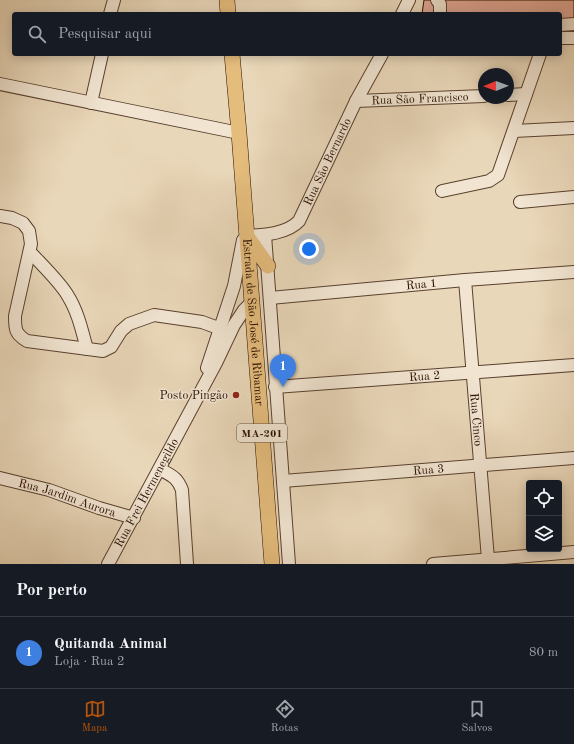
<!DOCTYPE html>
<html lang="pt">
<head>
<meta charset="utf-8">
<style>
  body { margin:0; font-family:"Old Standard TT",serif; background:#20242c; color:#f1f3f6 }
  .controls { position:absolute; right:12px; bottom:12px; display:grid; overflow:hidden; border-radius:4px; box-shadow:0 2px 10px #0003 }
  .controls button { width:36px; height:36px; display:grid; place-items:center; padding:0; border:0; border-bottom:1px solid #363941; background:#171b24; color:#f1f3f6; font:20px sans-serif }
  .compass { position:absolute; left:478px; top:68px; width:36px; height:36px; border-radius:50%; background:#171b24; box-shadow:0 2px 10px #0003; rotate:269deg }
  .you { position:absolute; left:309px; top:249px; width:14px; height:14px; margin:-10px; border:3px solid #fff; border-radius:50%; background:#1a73e8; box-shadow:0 0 0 6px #1a73e833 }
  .badge { display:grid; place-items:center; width:26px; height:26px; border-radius:50%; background:#b45309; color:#fff; font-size:13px; font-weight:700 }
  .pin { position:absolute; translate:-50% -33px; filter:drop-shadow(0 1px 2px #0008) }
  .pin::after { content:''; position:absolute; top:21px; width:14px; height:12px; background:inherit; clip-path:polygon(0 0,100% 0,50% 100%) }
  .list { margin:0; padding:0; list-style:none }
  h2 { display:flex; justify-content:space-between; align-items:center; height:52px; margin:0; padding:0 16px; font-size:17px }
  h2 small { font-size:13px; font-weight:400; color:#9ea1a6 }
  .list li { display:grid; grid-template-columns:26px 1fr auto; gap:12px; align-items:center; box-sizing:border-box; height:72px; padding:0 16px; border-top:1px solid #363941 }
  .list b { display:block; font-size:15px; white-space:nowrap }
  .list p { margin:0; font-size:13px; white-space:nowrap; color:#9ea1a6 }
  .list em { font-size:13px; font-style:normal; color:#9ea1a6 }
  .icon { flex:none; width:22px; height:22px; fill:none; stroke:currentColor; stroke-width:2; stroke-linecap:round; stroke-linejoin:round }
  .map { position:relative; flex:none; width:574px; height:564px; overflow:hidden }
  .search { position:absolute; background:#171b24; box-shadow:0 2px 10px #0003; left:12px; right:12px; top:12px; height:44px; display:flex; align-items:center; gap:10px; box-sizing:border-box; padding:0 14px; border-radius:4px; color:#9ea1a6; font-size:15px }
  .sheet { height:124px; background:#171b24 }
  nav { display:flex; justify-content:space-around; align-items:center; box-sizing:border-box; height:56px; border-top:1px solid #363941; background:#171b24; font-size:11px; color:#9ea1a6 }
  nav a { display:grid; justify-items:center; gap:2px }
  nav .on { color:#b45309 }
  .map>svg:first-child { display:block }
  .building { fill:#e2a896; stroke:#290d00 }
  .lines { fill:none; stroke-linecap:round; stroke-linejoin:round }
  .minor-casing { stroke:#59402e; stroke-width:14 }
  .major-casing { stroke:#290d00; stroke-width:16 }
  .minor { stroke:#f1e5d2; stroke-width:12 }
  .major { stroke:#e4bc7c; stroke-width:15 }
  .poi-dot { fill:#8f2418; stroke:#f1e5d2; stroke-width:1.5 }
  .labels { text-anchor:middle; stroke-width:3; stroke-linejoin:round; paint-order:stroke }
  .shield { fill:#f1e5d2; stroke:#654e3f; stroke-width:1 }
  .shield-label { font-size:11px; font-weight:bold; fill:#290d00 }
  .street-label { font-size:12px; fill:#290d00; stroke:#f1e5d2 }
  .poi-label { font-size:12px; fill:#290d00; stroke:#f1e5d2; text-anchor:end }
</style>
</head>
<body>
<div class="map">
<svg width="574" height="564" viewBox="0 0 574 564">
  <rect width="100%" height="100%" fill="#e9d7b9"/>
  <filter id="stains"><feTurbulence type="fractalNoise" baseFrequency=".005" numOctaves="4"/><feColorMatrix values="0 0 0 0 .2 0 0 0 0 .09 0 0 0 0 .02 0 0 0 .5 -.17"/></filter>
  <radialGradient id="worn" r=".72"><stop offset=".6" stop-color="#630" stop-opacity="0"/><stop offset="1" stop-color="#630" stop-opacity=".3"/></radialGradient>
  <path class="building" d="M 424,0 L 436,0 L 434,14 L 422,14 Z
    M 444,0 L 574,0 L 574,19 L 560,19 L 560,14 L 445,14 Z"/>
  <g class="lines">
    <g class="minor-casing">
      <g id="minor">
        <path d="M 437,0 L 440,4 L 440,14"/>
        <path d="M 110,14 L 114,0"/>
        <path d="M 402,14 L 409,0"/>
        <path d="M 560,25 L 574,24"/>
        <path d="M 560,38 L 574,38"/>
        <path d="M 0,84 L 239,133"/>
        <path d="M 508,95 L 526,94"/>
        <path id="s1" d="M 356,101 L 484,96"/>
        <path d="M 91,103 L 102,54"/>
        <path d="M 514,131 L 574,128"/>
        <path d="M 442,191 L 489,181 L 498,175 L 540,54"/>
        <path d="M 520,202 L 574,197"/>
        <path d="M 0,216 L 12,218 L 23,223 L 29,231 L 31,244 L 15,316 C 15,329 15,334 27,341 L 103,351 L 111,347 L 121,331 L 129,324 L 154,315 L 202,322 L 221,329"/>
        <path d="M 265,235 L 289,564"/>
        <path id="s2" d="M 247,236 C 263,235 287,234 299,221 L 356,101 L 382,54"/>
        <path d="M 30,252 C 41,264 60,282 68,296 C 78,312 82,331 87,349"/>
        <path id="s3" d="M 465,280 L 488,559"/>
        <path id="s4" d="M 270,298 L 465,280 L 574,272"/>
        <path d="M 207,368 L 234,286 L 243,240"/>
        <path id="s5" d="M 275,387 L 574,365"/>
        <path d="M 160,469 C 172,476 177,477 182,490 L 187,564"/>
        <path id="s6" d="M 0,478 L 49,490 L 99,508 L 134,518"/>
        <path id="s7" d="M 283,481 L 574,458"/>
        <path id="s8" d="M 108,564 L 216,363 L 234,325 L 244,310 L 252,302"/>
        <path d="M 433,564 L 574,552"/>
      </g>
    </g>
    <g class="major-casing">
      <g id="major">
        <path d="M 227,0 L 228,14"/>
        <path id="s9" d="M 232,54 L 239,133 L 272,564"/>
        <path d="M 248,238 L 268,266"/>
      </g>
    </g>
    <use href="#minor" class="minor"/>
    <use href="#major" class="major"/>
  </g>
  <circle class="poi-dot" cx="236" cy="395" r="4"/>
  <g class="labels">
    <rect class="shield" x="237" y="424" width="50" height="18" rx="3"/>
    <g class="shield-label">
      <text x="262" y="437">MA-201</text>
    </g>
    <g class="street-label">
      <text dy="4" stroke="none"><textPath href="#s1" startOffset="64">Rua São Francisco</textPath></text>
      <text dy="4" stroke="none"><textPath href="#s2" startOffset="121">Rua São Bernardo</textPath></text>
      <text dy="4" stroke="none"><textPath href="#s4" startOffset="152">Rua 1</textPath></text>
      <text dy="4" stroke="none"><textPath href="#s9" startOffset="269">Estrada de São José de Ribamar</textPath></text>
      <text dy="4" stroke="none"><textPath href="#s5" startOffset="150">Rua 2</textPath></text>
      <text dy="4" stroke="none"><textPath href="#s3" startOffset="140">Rua Cinco</textPath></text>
      <text dy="4" stroke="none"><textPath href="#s7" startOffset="146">Rua 3</textPath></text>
      <text dy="4" stroke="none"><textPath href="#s8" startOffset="81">Rua Frei Hermenegildo</textPath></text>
      <text dy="4" stroke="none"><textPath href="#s6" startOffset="70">Rua Jardim Aurora</textPath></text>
    </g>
    <g class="poi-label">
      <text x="228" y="399">Posto Pingão</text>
    </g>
  </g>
  <rect width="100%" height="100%" filter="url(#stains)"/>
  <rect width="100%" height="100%" fill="url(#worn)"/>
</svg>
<div class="controls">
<button><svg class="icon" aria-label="locate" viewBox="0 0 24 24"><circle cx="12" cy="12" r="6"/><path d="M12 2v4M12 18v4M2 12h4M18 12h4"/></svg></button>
<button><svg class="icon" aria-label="layers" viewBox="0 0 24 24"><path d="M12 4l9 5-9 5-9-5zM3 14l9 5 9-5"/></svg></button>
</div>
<svg class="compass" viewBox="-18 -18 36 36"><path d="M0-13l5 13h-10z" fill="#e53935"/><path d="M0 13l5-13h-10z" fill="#9ea1a6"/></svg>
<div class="you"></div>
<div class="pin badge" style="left:283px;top:387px;background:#3f7fe0">1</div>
<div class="search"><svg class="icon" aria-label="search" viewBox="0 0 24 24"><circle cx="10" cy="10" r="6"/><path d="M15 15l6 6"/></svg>Pesquisar aqui</div>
</div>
<section class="sheet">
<h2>Por perto<small></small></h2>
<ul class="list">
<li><span class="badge" style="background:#3f7fe0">1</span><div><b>Quitanda Animal</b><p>Loja · Rua 2</p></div><em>80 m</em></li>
</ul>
</section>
<nav>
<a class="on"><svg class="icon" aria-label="map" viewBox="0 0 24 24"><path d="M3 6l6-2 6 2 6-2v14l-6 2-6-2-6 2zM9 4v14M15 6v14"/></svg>Mapa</a>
<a><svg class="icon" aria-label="directions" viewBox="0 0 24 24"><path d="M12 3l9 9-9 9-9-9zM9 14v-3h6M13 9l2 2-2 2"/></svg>Rotas</a>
<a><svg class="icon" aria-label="saved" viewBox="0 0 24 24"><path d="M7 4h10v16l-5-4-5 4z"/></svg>Salvos</a>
</nav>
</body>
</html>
